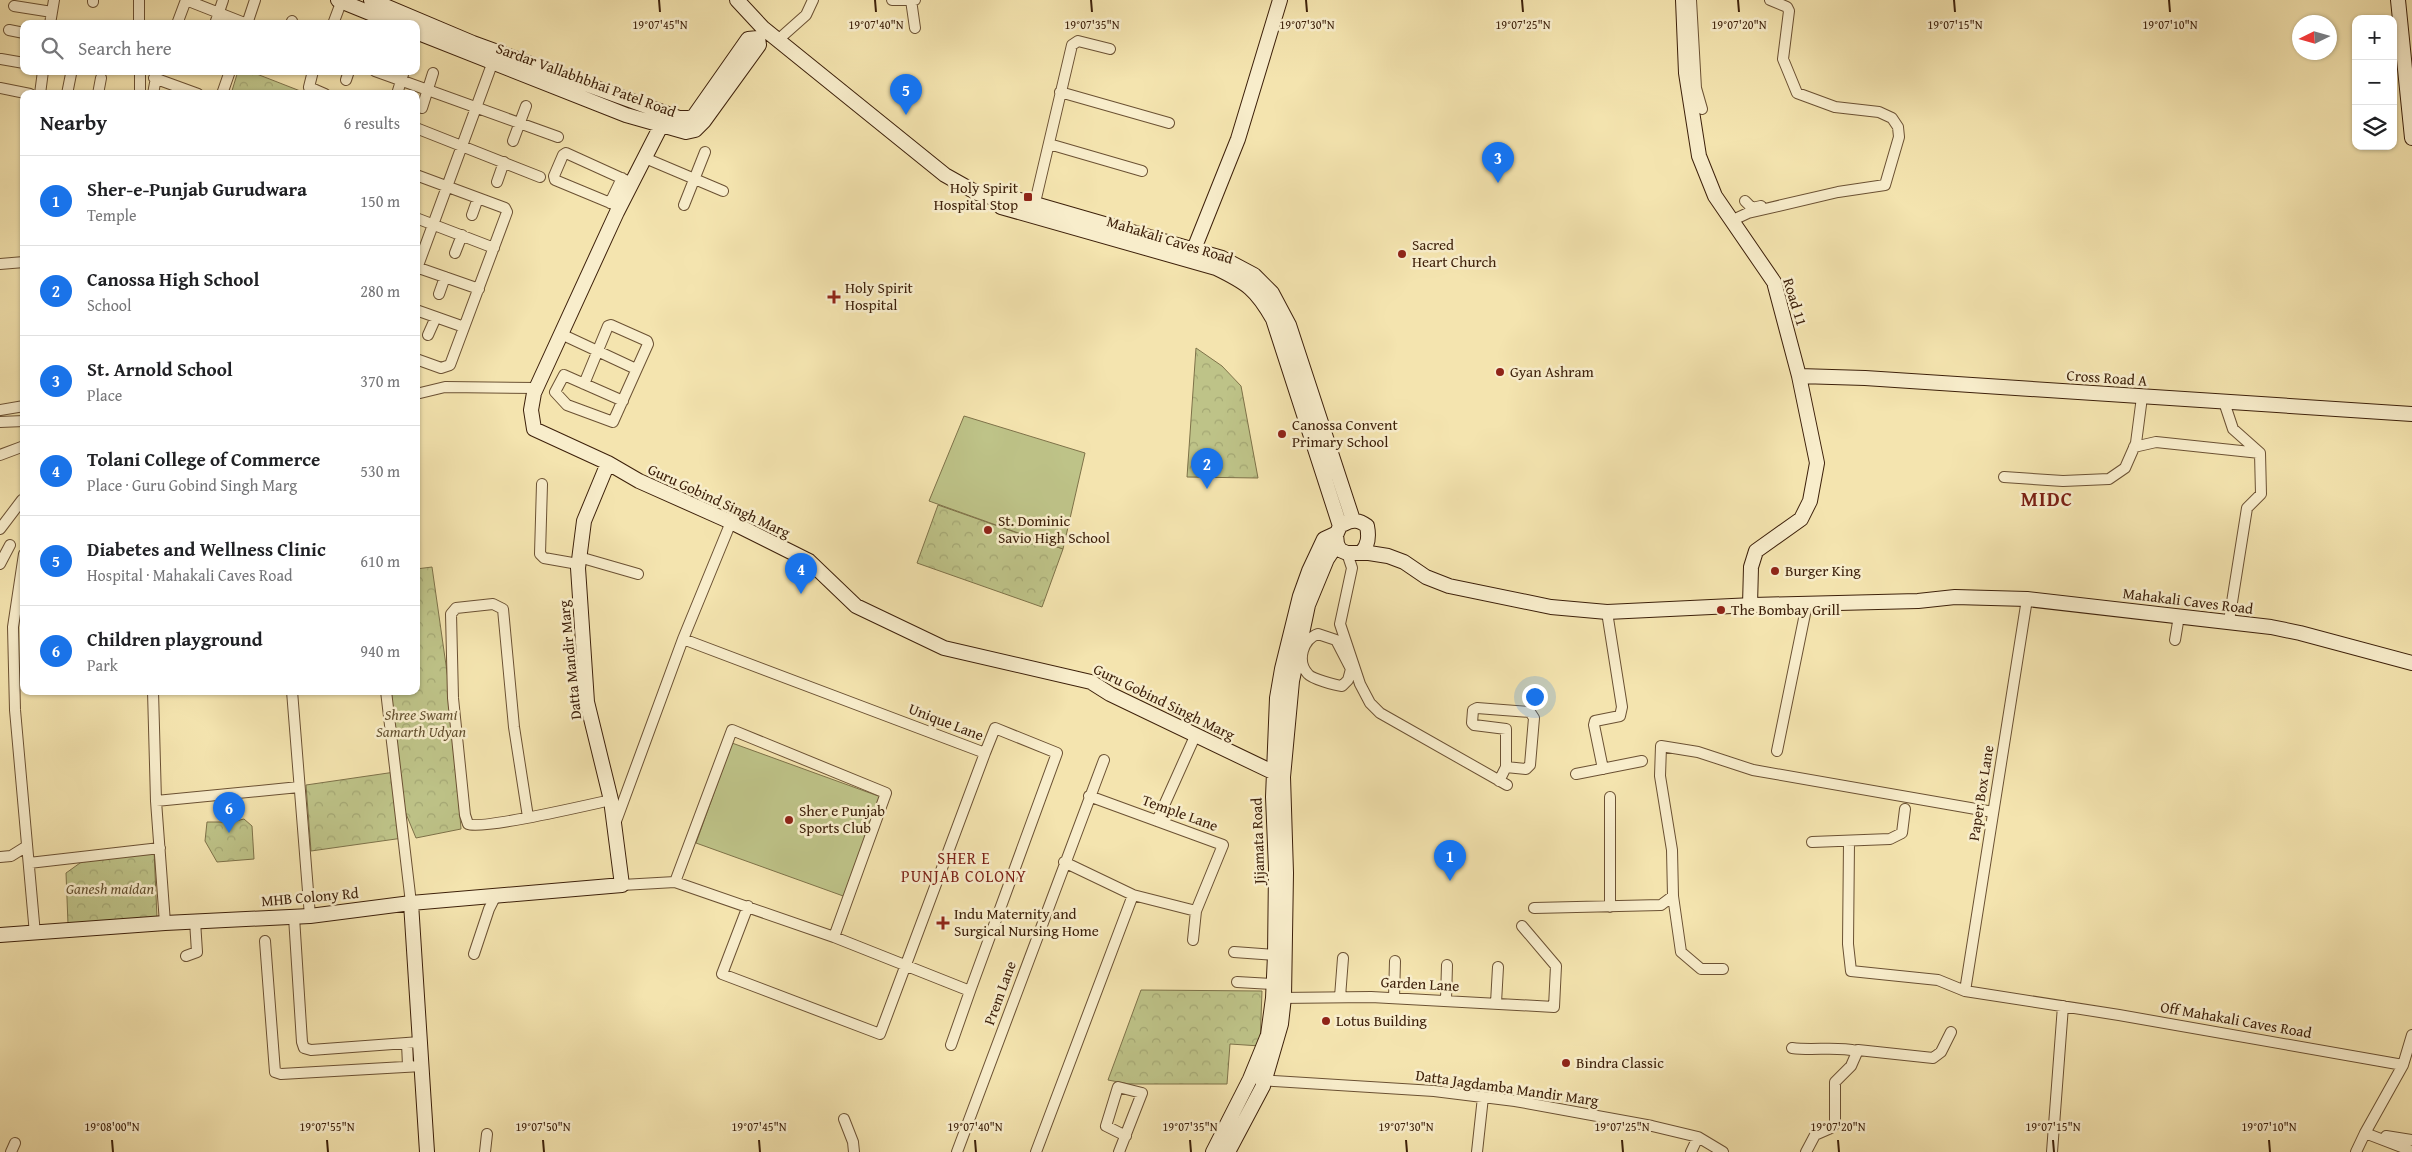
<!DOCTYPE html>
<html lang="en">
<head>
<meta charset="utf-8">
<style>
  body { margin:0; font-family:"Gentium Book Plus",serif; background:#f2f2f2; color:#202124 }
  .controls { position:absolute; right:15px; top:15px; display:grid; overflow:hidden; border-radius:10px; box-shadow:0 1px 4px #0004 }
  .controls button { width:45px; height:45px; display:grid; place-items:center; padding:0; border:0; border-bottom:1px solid #e0e0e0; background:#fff; color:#202124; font:25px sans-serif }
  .compass { position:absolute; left:2292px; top:15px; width:45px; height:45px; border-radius:50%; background:#fff; box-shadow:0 1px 4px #0004; rotate:265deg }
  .you { position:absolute; left:1534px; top:696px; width:18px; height:18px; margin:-12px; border:4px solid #fff; border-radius:50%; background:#1a73e8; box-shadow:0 0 0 8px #1a73e833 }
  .badge { display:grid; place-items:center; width:32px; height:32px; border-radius:50%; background:#1a73e8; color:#fff; font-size:16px; font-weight:700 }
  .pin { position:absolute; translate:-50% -41px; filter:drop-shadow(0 1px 2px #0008) }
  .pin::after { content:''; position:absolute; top:26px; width:18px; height:15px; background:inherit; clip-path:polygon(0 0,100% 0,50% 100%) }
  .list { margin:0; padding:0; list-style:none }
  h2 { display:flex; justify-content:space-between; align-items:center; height:65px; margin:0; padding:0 20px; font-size:21px }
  h2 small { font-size:16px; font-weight:400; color:#757577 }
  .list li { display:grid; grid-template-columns:32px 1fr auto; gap:15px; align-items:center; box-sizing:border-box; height:90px; padding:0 20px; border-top:1px solid #e0e0e0 }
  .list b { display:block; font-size:19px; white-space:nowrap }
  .list p { margin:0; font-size:16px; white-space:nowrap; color:#757577 }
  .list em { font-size:16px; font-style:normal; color:#757577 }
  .icon { flex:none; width:28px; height:28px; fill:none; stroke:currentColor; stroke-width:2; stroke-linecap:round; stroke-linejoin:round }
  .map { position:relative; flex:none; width:2412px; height:1152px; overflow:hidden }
  .search { position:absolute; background:#fff; box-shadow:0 1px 4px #0004; left:20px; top:20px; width:400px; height:55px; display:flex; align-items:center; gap:12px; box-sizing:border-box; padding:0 18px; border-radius:10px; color:#757577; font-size:19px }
  .panel { position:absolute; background:#fff; box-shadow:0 1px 4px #0004; left:20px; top:90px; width:400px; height:605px; border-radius:10px }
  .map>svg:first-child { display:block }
  .forest { fill:url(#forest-crowns); stroke:#7e7249 }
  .garden { fill:#bec388; stroke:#7e7249 }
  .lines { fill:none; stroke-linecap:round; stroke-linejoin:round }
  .street-casing { stroke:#6b5133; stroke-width:12 }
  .secondary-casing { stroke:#3d200a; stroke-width:16 }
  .street { stroke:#f8edcb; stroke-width:10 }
  .secondary { stroke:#f8edcb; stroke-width:14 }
  .ticks { fill:none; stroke:#3d200a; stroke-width:2 }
  .poi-dot { fill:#8f2418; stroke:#f8edcb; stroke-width:2 }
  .labels { text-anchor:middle; stroke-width:5; stroke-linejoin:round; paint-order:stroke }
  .street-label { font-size:15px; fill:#3d200a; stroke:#f8edcb }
  .poi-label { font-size:15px; fill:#3d200a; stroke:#f8edcb; text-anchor:start }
  .park-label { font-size:15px; font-style:italic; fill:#645130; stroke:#f8edcb }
  .neighbourhood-label { font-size:16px; letter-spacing:1px; fill:#7a1f14; stroke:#f8edcb }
  .district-label { font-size:20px; font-weight:bold; letter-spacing:1px; fill:#7a1f14; stroke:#f8edcb }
  .ticks-label { font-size:12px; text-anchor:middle; fill:#3d200a; stroke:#f8edcb; stroke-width:5; stroke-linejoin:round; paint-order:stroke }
</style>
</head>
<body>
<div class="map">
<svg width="2412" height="1152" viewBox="0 0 2412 1152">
  <defs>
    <pattern id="forest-crowns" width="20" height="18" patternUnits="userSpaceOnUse" patternTransform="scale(1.25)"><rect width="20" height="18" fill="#bec388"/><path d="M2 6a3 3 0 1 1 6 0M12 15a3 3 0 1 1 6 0" fill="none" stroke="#a4a774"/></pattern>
  </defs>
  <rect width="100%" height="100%" fill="#f4e4af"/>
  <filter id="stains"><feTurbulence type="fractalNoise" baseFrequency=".004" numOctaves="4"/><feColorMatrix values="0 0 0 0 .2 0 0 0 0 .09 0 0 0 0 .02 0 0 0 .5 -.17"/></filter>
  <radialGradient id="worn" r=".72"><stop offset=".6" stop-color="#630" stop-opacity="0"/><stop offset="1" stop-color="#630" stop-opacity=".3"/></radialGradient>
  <path class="forest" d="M 238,71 L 249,71 L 308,94 L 231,94 Z
    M 1196,348 L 1222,366 L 1241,386 L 1258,478 L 1187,477 Z
    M 938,505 L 1063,549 L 1042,607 L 917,563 Z
    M 432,567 L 450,693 L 461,829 L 416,838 L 399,797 L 403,838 L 311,851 L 306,785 L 395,772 L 386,691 L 416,691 L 416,569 Z
    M 244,819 L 252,826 L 254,859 L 217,862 L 205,841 L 207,822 L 232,822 Z
    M 154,850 L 157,918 L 68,924 L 66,873 L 87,858 Z
    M 1141,990 L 1262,991 L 1260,1046 L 1230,1044 L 1227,1084 L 1129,1084 L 1108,1080 Z"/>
  <path class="garden" d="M 964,416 L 1085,453 L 1063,549 L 929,501 Z
    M 732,743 L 881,797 L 846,897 L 696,843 Z"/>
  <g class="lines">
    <g class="street-casing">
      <path id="street" d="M 139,0 L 139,24
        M 892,0 L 915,0
        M 911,0 L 915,28
        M 1691,0 L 1696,88 L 1702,109
        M 93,2 L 93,0
        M 14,6 L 52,12
        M 50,24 L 54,0
        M 177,24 L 186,0 L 247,24 L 255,0
        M 215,24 L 223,0
        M 291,24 L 292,21
        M 333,24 L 342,0
        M 9,30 L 24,33
        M 779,39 L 806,15 L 813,0
        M 1,59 L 24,63
        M 140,71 L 140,94
        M 313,71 L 309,87 L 325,94
        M 375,71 L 558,137
        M 154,78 L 198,94
        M 346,80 L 349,71
        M 0,88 L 30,94
        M 1060,92 L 1169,123
        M 40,94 L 43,71
        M 67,94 L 71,74
        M 98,94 L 101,78
        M 153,94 L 157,72
        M 222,94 L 230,71
        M 397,94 L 404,71
        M 422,108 L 433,73
        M 416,128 L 540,177
        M 513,141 L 526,106
        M 1049,144 L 1142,171
        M 645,158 L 723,191
        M 416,175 L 505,208 L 507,212 L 450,365 L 441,368 L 416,359
        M 497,182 L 504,162
        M 1745,201 L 1752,208 L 1761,206
        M 610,203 L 622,178
        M 684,205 L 705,152
        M 620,207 L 555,180 L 554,176 L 563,155 L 566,153 L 632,183
        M 1033,211 L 1072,45 L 1078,41 L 1110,49
        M 472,215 L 478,198
        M 416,218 L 494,248
        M 1733,220 L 1748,213 L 1838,192 L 1885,185 L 1899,137 L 1898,127 L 1892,118 L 1879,112 L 1835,107 L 1797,93 L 1783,59 L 1789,11 L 1787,7 L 1770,0
        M 455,253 L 462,235
        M 0,264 L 24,262
        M 416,267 L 479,289
        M 416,271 L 495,56
        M 439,294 L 445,277
        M 416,310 L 464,327
        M 561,334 L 636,369
        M 428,335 L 436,317
        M 584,384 L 608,326 L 611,325 L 647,341 L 648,344 L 613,422 L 567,405 L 555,392 L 564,375 L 623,401
        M 416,394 L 445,387 L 536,388
        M 2224,402 L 2233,429 L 2260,453 L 2261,494 L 2247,508 L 2229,621
        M 0,410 L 24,406
        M 0,422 L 24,421
        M 2134,447 L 2156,442 L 2260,453
        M 0,455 L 24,446
        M 2004,477 L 2063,481 L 2109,479 L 2125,468 L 2136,443 L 2142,397
        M 542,484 L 540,554 L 544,558 L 578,564
        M 0,529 L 22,500 L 24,503
        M 1347,553 L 1352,568 L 1340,624 L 1360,684 L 1370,703 L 1380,713 L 1507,785
        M 24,554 L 13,627 L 15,710 L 35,934
        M 579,557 L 638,574
        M 0,564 L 10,545
        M 1318,634 L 1336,640 L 1351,669 L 1348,680 L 1342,686 C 1335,685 1312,679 1308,674 C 1296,661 1303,639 1318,634 Z
        M 683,639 L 985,753 L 880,1034 L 722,974 L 748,906
        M 2175,640 L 2179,616
        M 153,691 L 156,801 L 165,923
        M 292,691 L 310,916
        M 386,691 L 411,903
        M 1777,751 L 1807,604
        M 1603,769 L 1594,725 L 1595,721 L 1620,716 L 1622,707 L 1607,612
        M 1576,774 L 1642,761
        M 1499,781 L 1506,767 L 1526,769 L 1530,765 L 1534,718 L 1530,712 L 1477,708 L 1473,710 L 1472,723 L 1474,725 L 1506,729 L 1506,767
        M 1089,796 L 1223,845 L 1196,911 L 1193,940
        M 156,801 L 299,787
        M 528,817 L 514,727 L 503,609 L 493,604 L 456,608 L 451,614 L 453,698 L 465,815 L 468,824 C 482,830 588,805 611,800
        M 1157,821 L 1196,734
        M 615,824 L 683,639 L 731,522
        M 1812,842 L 1890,839 L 1902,833 L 1905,809
        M 1849,842 L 1848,944 L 1851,971 L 1938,980 L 1965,991 L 2119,1015 L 2403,1065
        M 0,857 L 11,856 L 27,846
        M 1064,862 L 1133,895 L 1196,911
        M 29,863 L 160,848
        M 675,882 L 732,730 L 886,793 L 834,937
        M 622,885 L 675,882 L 834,937 L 970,991 L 1057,753 L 995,728 L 985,753
        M 1673,896 L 1681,952 L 1701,969 L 1723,969
        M 1610,907 L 1610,797
        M 1534,908 L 1661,905 L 1673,896 L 1672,850 L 1660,776 L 1661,746 L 1698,752 L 1753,770 L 1993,812
        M 294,917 L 302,1042 L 304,1048 L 311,1050 L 420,1042
        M 265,941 L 275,1072 L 281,1074 L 422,1066
        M 1234,952 L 1275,955
        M 474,954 L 489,909 L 496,895
        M 186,956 L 197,952 L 195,921
        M 1237,982 L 1274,984
        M 1965,991 L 2027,599
        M 1340,997 L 1343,958
        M 1279,998 L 1371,997 L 1554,1007 L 1556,966 L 1522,926
        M 1394,998 L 1395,961
        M 1446,1000 L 1447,965
        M 1496,1003 L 1498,967
        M 407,1043 L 408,1066
        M 951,1045 L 970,991
        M 1792,1048 C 1814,1051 1835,1046 1857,1051
        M 1259,1080 L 1434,1091 L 1515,1101 L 1652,1126 L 1698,1137 L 1723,1152
        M 844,1119 L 853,1142 L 854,1152
        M 2365,1133 L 2412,1151
        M 2386,1136 L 2412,1140
        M 11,1152 L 15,1143
        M 485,1152 L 487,1134
        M 957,1152 L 1104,760
        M 1036,1152 L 1133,895
        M 1119,1152 L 1142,1093 L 1118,1087 L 1106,1126 L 1126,1136
        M 1477,1152 L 1483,1097
        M 1691,1152 L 1698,1137
        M 1806,1152 L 1815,1135 L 1831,1128 L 1835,1124 L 1835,1082 L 1851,1066 L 1858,1050 L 1933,1058 L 1941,1052 L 1951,1032
        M 2052,1152 L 2063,1006
        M 2356,1152 L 2365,1133 L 2403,1065 L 2412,1035"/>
    </g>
    <g class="secondary-casing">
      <path id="secondary" d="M 338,0 L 397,24
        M 371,0 L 473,43 L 679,118 L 689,118 L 694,116 L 748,39 L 758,38
        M 737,0 L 763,28 L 945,175 L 977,193 L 994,198 L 1004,196 L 1035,204 L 1222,258 L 1254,275 L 1272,293 L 1289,325 L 1353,520
        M 1683,0 L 1686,73 L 1699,156 L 1715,196 L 1774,282 L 1799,376 L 1817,463 L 1810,501 L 1801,519 L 1756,551 L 1751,567 L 1750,605
        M 2398,0 L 2412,138
        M 416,32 L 626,115 L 686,132 L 695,130 L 704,121 L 759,45 L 758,38
        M 667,114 L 617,212 L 534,393 L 531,410 L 534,429 L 608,463 L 639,481 L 731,522 L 809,561 L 856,606 L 944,648 L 1091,682 L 1110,694 L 1283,777
        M 994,198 L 1001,207 L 1216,268 C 1247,283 1256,289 1273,319 L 1340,526
        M 1194,249 L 1238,139 L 1280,0
        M 1799,376 L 1865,378 L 2412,414
        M 1344,524 C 1353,519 1359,520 1367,526 C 1369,536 1369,545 1361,553
        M 1340,526 L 1336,535 L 1337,544 L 1340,550 L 1347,553 L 1369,553 L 1388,556 L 1404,562 L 1426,577 L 1449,586 L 1551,607 L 1607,612 L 1753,605 L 1918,601 L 1955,597 L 2027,599 L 2271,627 L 2300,633 L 2412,663
        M 411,903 L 427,1152
        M 0,935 L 165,923 L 310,916 L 411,903 L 622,885 L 611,800 L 587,702 L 578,568 L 584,521 L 608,463
        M 1213,1152 L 1250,1079 L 1268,1035 L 1273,998 L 1275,955 L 1276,869 L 1273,797 L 1277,698 L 1282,669 L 1300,596 L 1309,571 L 1324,539 L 1337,533
        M 1228,1152 L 1263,1086 L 1281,1024 L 1284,997 L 1286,873 L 1283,777 L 1292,681 L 1308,605 L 1327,559 L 1337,544"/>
    </g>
    <use href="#street" class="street"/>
    <use href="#secondary" class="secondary"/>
  </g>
  <path class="ticks" d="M 659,0 L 660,12M 875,0 L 876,12M 1091,0 L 1092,12M 1306,0 L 1307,12M 1522,0 L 1523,12M 1738,0 L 1739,12M 1954,0 L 1955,12M 2169,0 L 2170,12M 112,1140 L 113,1152M 327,1140 L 328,1152M 543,1140 L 544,1152M 759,1140 L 760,1152M 975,1140 L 976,1152M 1190,1140 L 1191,1152M 1406,1140 L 1407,1152M 1622,1140 L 1623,1152M 1838,1140 L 1839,1152M 2053,1140 L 2054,1152M 2269,1140 L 2270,1152"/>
  <g class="poi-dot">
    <rect x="1023" y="192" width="10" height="10" rx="2.5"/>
    <circle cx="1402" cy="254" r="5"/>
    <path d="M831.5 289.5h5v5h5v5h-5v5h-5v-5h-5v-5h5z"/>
    <circle cx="1500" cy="372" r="5"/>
    <circle cx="1282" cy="434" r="5"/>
    <circle cx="988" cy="530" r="5"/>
    <circle cx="1775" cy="571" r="5"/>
    <circle cx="1721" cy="610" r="5"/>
    <circle cx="789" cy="820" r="5"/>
    <path d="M940.5 915.5h5v5h5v5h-5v5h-5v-5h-5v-5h5z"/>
    <circle cx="1326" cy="1021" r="5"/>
    <circle cx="1566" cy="1063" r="5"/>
  </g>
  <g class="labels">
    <g class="street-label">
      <text transform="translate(586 80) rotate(20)" y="5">Sardar Vallabhbhai Patel Road</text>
      <text transform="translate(1170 240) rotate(17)" y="5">Mahakali Caves Road</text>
      <text transform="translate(1795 302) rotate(73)" y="5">Road 11</text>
      <text transform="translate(2107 378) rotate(4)" y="5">Cross Road A</text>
      <text transform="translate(719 501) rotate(25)" y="5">Guru Gobind Singh Marg</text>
      <text transform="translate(2188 601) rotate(7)" y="5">Mahakali Caves Road</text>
      <text transform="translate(570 660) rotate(-96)" y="5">Datta Mandir Marg</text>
      <text transform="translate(1164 702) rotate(26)" y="5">Guru Gobind Singh Marg</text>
      <text transform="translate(946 722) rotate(21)" y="5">Unique Lane</text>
      <text transform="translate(1981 793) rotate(-81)" y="5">Paper Box Lane</text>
      <text transform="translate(1180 813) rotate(20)" y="5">Temple Lane</text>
      <text transform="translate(1258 841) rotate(-92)" y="5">Jijamata Road</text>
      <text transform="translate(310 897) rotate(-5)" y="5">MHB Colony Rd</text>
      <text transform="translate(1420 984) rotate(3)" y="5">Garden Lane</text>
      <text transform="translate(1000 993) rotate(-70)" y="5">Prem Lane</text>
      <text transform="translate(2236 1020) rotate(10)" y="5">Off Mahakali Caves Road</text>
      <text transform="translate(1507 1088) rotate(8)" y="5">Datta Jagdamba Mandir Marg</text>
    </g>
    <g class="poi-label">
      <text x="1018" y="193" text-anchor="end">Holy Spirit<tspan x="1018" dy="17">Hospital Stop</tspan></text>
      <text x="1412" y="250">Sacred<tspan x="1412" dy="17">Heart Church</tspan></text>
      <text x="845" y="293">Holy Spirit<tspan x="845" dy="17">Hospital</tspan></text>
      <text x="1510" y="377">Gyan Ashram</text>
      <text x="1292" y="430">Canossa Convent<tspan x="1292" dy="17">Primary School</tspan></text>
      <text x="998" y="526">St. Dominic<tspan x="998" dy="17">Savio High School</tspan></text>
      <text x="1785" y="576">Burger King</text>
      <text x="1731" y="615">The Bombay Grill</text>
      <text x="799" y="816">Sher e Punjab<tspan x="799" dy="17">Sports Club</tspan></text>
      <text x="954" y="919">Indu Maternity and<tspan x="954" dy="17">Surgical Nursing Home</tspan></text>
      <text x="1336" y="1026">Lotus Building</text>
      <text x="1576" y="1068">Bindra Classic</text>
    </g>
    <g class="park-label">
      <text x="421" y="720">Shree Swami<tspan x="421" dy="17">Samarth Udyan</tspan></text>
      <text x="110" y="894">Ganesh maidan</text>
    </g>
    <g class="neighbourhood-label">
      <text x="964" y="864">SHER E<tspan x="964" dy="18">PUNJAB COLONY</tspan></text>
    </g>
    <g class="district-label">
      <text x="2047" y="506">MIDC</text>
    </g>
  </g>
  <g class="ticks-label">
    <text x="660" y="29">19°07'45"N</text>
    <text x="876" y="29">19°07'40"N</text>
    <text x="1092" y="29">19°07'35"N</text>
    <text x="1307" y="29">19°07'30"N</text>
    <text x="1523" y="29">19°07'25"N</text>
    <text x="1739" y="29">19°07'20"N</text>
    <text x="1955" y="29">19°07'15"N</text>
    <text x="2170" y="29">19°07'10"N</text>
    <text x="112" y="1131">19°08'00"N</text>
    <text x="327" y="1131">19°07'55"N</text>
    <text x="543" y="1131">19°07'50"N</text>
    <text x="759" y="1131">19°07'45"N</text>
    <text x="975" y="1131">19°07'40"N</text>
    <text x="1190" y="1131">19°07'35"N</text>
    <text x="1406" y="1131">19°07'30"N</text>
    <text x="1622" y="1131">19°07'25"N</text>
    <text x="1838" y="1131">19°07'20"N</text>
    <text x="2053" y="1131">19°07'15"N</text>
    <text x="2269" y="1131">19°07'10"N</text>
  </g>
  <rect width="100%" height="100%" filter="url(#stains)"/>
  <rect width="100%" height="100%" fill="url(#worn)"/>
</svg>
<div class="controls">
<button>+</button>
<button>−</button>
<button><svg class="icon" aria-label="layers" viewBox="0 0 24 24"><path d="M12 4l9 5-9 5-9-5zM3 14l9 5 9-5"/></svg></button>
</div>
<svg class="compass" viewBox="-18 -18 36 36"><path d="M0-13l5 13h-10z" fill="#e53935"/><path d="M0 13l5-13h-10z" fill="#757577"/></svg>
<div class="you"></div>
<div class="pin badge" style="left:1450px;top:881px">1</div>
<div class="pin badge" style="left:1207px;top:489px">2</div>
<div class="pin badge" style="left:1498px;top:183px">3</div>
<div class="pin badge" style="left:801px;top:594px">4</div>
<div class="pin badge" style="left:906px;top:115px">5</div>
<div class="pin badge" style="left:229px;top:833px">6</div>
<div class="search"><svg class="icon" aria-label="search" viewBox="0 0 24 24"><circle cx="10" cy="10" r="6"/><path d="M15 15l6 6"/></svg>Search here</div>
<section class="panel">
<h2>Nearby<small>6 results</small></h2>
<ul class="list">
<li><span class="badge">1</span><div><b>Sher-e-Punjab Gurudwara</b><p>Temple</p></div><em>150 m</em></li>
<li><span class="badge">2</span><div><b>Canossa High School</b><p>School</p></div><em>280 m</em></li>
<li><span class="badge">3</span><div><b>St. Arnold School</b><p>Place</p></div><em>370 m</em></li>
<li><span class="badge">4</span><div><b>Tolani College of Commerce</b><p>Place · Guru Gobind Singh Marg</p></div><em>530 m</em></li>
<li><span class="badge">5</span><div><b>Diabetes and Wellness Clinic</b><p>Hospital · Mahakali Caves Road</p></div><em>610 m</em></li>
<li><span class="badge">6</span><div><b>Children playground</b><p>Park</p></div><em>940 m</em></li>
</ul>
</section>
</div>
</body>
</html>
